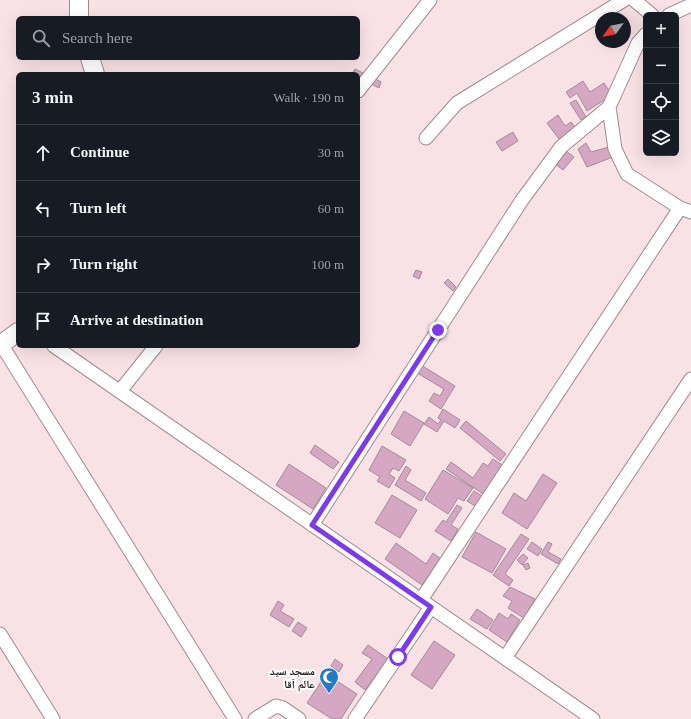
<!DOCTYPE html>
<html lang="en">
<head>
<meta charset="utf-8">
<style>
  body { margin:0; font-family:"Times New Roman","Noto Naskh Arabic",serif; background:#20242c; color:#f1f3f6 }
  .controls { position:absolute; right:12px; top:12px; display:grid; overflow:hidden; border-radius:6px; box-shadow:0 4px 16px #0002 }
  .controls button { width:36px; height:36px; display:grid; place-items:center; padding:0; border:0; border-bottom:1px solid #363941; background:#171b24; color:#f1f3f6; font:20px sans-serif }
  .compass { position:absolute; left:595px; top:12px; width:36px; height:36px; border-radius:50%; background:#171b24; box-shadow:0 4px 16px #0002; rotate:237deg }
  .stop { position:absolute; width:12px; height:12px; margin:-9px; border:3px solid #7c3aed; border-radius:50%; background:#fff }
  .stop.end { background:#7c3aed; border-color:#fff; box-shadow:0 1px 4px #0008 }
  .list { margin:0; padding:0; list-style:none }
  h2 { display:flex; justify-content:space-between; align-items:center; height:52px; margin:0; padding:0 16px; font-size:17px }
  h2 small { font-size:13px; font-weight:400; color:#9ea1a6 }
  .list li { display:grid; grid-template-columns:26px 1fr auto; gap:12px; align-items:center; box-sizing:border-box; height:56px; padding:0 16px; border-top:1px solid #363941 }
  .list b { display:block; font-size:15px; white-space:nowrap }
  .list em { font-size:13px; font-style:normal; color:#9ea1a6 }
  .icon { flex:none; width:22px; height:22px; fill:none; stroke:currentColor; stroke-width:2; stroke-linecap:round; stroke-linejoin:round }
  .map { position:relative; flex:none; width:691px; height:719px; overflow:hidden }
  .search { position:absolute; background:#171b24; box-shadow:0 4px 16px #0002; left:16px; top:16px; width:344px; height:44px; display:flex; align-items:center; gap:10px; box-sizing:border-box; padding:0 14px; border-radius:6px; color:#9ea1a6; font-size:15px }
  .panel { position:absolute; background:#171b24; box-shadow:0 4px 16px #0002; left:16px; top:72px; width:344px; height:276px; border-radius:6px }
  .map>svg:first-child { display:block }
  .building { fill:#d6a7c3; stroke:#9e8d97 }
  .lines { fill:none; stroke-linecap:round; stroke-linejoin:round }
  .street-casing { stroke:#9f8b8e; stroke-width:15 }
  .secondary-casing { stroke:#9f8b8e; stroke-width:20 }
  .street { stroke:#fff; stroke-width:13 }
  .secondary { stroke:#fff; stroke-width:18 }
  .route { stroke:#7c3aed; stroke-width:5 }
  .labels { text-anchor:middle; stroke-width:4; stroke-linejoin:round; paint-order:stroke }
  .poi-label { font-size:11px; font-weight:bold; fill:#231c1d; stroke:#fff; text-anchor:end }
</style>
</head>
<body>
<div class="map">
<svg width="691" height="719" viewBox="0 0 691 719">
  <rect width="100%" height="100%" fill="#f9e2e6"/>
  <path class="building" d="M 355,69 L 363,73 L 361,78 L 358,77 L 358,74 L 352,74 Z
    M 372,77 L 381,82 L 379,88 L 369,83 Z
    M 583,81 L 590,92 L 604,83 L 612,95 L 587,111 L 577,93 L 570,98 L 566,92 Z
    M 576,100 L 586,117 L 581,120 L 570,103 Z
    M 558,115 L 565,126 L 571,122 L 575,127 L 559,139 L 547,123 Z
    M 513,132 L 518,141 L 502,151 L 496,142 Z
    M 586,143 L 591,152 L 609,147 L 613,157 L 587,167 L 578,149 Z
    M 566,151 L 574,157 L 563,170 L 555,164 Z
    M 416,270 L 422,272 L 419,279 L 413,276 Z
    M 448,279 L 456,287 L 453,291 L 444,283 Z
    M 421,365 L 455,386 L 441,409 L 429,401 L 434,393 L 440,396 L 444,389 L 417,373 Z
    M 443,409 L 460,420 L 455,428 L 444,421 L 437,432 L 424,424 L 429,417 L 438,424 L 441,420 L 438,418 Z
    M 404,411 L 424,423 L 410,446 L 391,434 Z
    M 466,421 L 506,454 L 500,461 L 460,428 Z
    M 315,445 L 339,462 L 333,469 L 310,453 Z
    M 382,446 L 406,460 L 399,471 L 393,468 L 389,474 L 395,478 L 389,488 L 377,481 L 380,477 L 369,470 Z
    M 493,459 L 502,465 L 483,494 L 446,469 L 451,462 L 473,478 L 483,463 L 488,466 Z
    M 289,464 L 326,488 L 313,509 L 276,485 Z
    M 406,466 L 411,470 L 405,480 L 426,493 L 421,501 L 395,485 Z
    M 443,470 L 473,488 L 464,501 L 458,498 L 448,514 L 425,499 Z
    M 543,474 L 557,483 L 527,529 L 502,513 L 514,493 L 526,501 Z
    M 474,491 L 482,496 L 475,506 L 467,501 Z
    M 392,495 L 417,510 L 400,538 L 375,523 Z
    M 457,505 L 462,508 L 451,525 L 458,529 L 451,541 L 435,531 L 443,520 L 446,522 Z
    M 476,532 L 506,549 L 492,573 L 462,557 Z
    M 521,534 L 529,539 L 505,574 L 513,580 L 509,586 L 493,575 Z
    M 532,542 L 542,549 L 538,556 L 527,549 Z
    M 548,542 L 552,544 L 548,552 L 561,559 L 558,564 L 541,554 Z
    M 396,543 L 426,564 L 433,553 L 441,559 L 422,585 L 385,559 Z
    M 523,554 L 528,558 L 522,565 L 517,560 Z
    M 528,563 L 530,568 L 526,570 L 523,565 Z
    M 510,587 L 535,599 L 524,618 L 508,608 L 512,601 L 503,596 Z
    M 278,601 L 284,605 L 280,611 L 294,619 L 289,627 L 270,615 Z
    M 477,609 L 493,620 L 487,629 L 470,619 Z
    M 499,613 L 508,619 L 511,614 L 520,620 L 507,642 L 489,630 Z
    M 298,622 L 307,628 L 301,637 L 292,631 Z
    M 434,641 L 455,655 L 432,689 L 411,675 Z
    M 368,645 L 388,659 L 365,690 L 355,682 L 372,659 L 362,653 Z
    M 335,659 L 343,665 L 339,672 L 331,666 Z
    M 326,674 L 357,694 L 341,719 L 332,719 L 307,703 Z"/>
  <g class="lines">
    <g class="street-casing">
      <path id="street" d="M 634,0 L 652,15
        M 669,15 L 691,5
        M 358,91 L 430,0
        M 609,107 L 615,149 L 627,174 L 680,208 L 691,212
        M 426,138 L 457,103 L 624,0
        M 1,344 L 235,719
        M 54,346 L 593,719
        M 120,391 L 156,346
        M 312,525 L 522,200 L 561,147 L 609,107 L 638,43 L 646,34
        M 421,600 L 680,208
        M 0,634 L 53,719
        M 505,658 L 691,379
        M 255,719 L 276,706 L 283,708 L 299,719
        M 355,719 L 431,607"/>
    </g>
    <g class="secondary-casing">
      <path id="secondary" d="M 79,18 L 79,0
        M 90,58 L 95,74
        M 0,345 L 18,332"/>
    </g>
    <use href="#street" class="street"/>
    <use href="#secondary" class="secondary"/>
  </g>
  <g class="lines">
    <path class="route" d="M 398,657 L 431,607 L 312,525 L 438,330"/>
  </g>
  <defs>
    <g id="mosque-pin" transform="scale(1)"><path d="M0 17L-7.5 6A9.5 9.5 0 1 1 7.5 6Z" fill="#237ac7" stroke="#fff"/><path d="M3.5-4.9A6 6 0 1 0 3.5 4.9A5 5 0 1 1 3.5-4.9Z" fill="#fff"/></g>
  </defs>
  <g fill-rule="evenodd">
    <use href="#mosque-pin" x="329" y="677"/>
  </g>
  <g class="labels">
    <g class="poi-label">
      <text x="315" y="675">مسجد سید<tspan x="315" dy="13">عالم آقا</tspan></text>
    </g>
  </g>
</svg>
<div class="controls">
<button>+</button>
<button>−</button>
<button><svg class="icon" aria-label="locate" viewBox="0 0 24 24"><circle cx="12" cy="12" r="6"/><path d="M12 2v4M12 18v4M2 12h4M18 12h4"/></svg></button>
<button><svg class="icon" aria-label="layers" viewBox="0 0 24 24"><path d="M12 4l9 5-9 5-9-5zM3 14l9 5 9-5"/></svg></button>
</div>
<svg class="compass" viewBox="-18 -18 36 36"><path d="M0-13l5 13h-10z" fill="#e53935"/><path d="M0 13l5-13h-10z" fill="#9ea1a6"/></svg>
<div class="stop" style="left:398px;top:657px"></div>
<div class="stop end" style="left:438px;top:330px"></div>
<div class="search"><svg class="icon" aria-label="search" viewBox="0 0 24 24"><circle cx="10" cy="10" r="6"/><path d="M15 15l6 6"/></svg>Search here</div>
<section class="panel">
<h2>3 min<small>Walk · 190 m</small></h2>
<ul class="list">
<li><svg class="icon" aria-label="ahead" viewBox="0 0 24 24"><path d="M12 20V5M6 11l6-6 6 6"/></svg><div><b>Continue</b></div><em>30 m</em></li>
<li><svg class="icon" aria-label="left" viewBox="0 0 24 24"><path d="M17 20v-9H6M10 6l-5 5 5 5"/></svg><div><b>Turn left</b></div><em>60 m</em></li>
<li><svg class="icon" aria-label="right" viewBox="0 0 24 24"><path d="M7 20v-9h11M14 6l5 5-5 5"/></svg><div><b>Turn right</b></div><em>100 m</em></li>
<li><svg class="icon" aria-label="arrive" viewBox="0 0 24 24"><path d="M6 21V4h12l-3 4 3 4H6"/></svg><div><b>Arrive at destination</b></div></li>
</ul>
</section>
</div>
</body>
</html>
